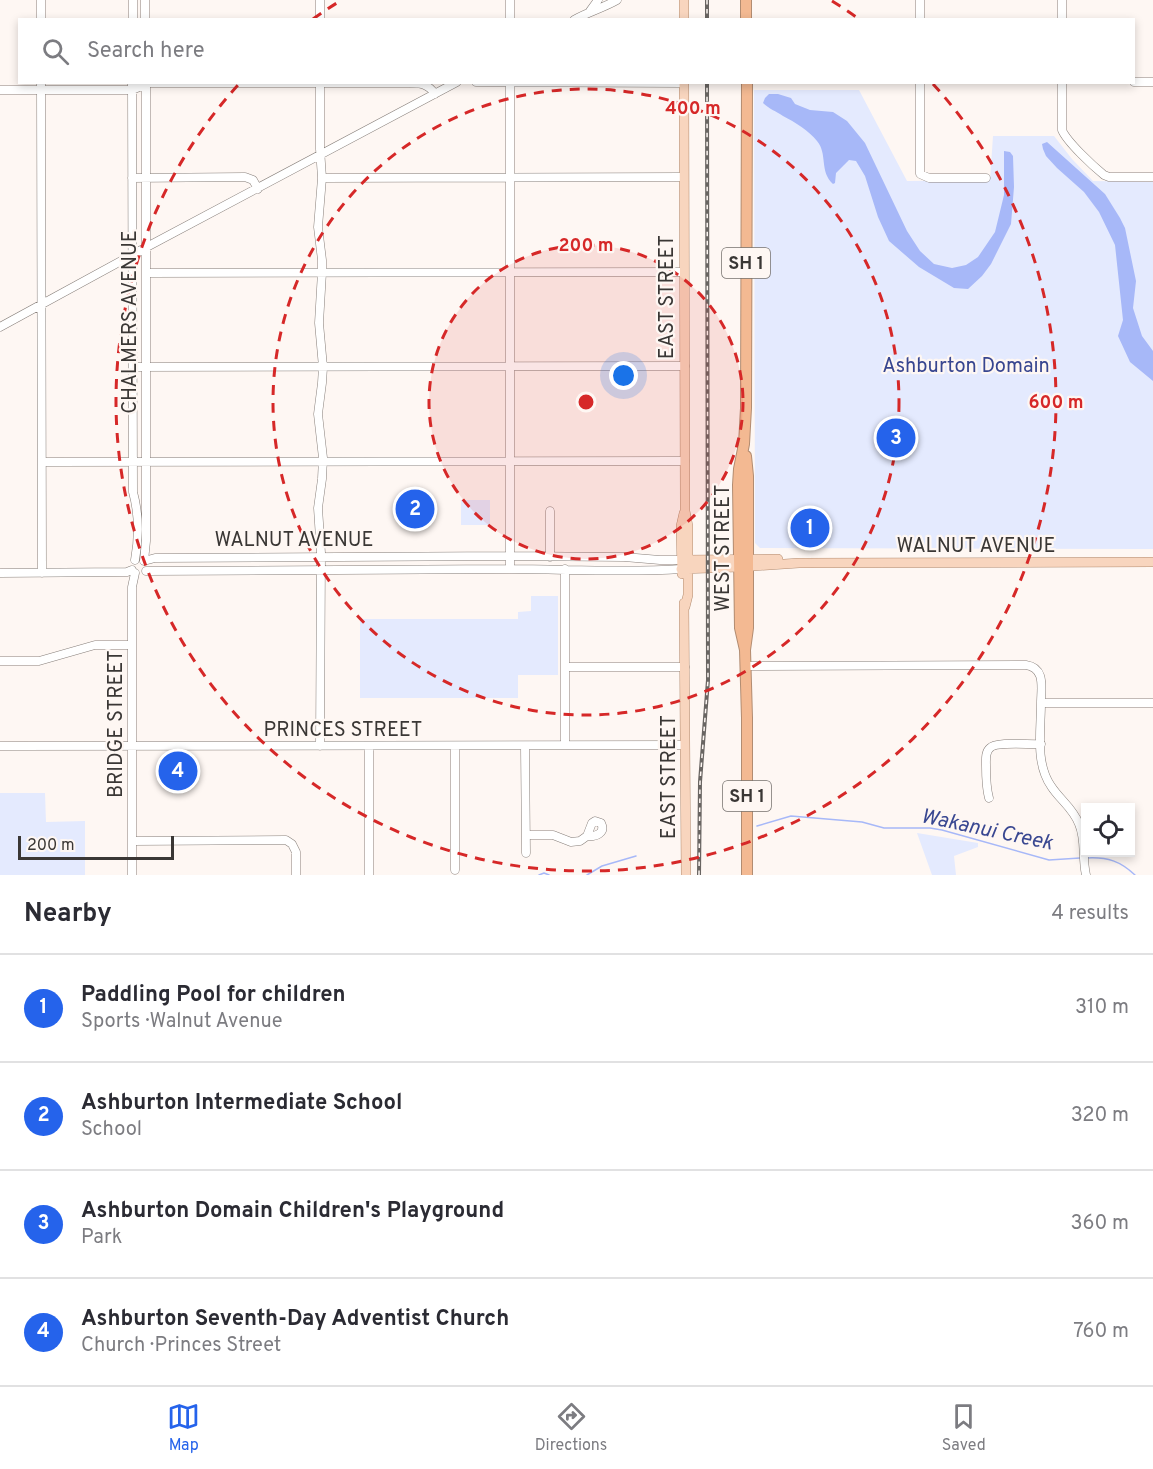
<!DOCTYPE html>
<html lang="en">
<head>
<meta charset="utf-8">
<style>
  body { margin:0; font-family:Overpass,sans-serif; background:#f7f7f7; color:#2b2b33 }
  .controls { position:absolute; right:18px; bottom:18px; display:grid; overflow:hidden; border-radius:0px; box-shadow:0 3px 9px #0003 }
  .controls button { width:54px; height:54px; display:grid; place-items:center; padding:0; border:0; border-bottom:2px solid #e1e1e2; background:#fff; color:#2b2b33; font:30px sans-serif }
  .scale { position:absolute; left:18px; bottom:15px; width:156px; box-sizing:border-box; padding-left:6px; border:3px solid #3a3735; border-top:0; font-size:16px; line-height:21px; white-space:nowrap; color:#3a3735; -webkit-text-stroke:4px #fef7f3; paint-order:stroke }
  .you { position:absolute; left:624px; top:376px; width:21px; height:21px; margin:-15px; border:4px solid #fff; border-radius:50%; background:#1a73e8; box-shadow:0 0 0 9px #1a73e833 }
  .badge { display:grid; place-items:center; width:39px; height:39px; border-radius:50%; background:#2563eb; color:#fff; font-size:20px; font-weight:700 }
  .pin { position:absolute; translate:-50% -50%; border:3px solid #fff; box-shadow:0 2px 6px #0006 }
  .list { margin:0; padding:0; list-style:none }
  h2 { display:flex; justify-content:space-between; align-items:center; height:78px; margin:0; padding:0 24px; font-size:26px }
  h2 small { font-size:20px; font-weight:400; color:#7c7c81 }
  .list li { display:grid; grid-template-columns:39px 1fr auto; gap:18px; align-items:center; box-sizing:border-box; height:108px; padding:0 24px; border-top:2px solid #e1e1e2 }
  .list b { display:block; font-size:22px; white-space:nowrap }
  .list p { margin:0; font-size:20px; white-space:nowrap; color:#7c7c81 }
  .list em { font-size:20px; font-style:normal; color:#7c7c81 }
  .icon { flex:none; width:33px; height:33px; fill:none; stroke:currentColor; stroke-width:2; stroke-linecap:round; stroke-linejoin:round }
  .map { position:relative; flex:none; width:1153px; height:875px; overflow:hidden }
  .search { position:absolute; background:#fff; box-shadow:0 3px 9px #0003; left:18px; right:18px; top:18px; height:66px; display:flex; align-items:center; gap:15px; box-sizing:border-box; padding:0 21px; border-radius:0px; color:#7c7c81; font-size:22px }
  .sheet { height:510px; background:#fff }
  nav { display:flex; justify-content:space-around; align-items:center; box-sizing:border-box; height:84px; border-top:2px solid #e1e1e2; background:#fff; font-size:16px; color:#7c7c81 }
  nav a { display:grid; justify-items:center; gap:3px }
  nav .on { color:#2563eb }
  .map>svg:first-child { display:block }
  .green { fill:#e4eafe }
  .water { fill:#a7b8f8 }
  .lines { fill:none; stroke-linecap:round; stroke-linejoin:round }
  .stream { stroke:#a7b8f8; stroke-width:1.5 }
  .minor-casing { stroke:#877f7a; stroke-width:9 }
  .major-casing { stroke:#b28c71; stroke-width:10 }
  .highway-casing { stroke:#b28c71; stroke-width:12 }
  .minor { stroke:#fff; stroke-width:8 }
  .major { stroke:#f8d5be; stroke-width:9 }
  .highway { stroke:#f3b992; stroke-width:10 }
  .rail-casing { stroke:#696562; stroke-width:4 }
  .rail { stroke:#fef7f3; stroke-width:1.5; stroke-dasharray:4.5; stroke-linecap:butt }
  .ring { fill:none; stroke:#d62828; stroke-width:3; stroke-dasharray:10 8 }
  .labels { text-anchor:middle; stroke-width:4.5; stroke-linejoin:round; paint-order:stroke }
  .shield { fill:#fef7f3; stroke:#75716e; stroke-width:1.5 }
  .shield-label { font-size:18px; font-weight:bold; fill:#3a3735 }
  .street-label { font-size:20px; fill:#3a3735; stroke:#fef7f3 }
  .park-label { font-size:20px; fill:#384690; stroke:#fef7f3 }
  .water-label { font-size:21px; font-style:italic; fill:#394791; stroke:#fef7f3 }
  .centre { fill:#d62828; stroke:#fef7f3; stroke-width:3 }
  .ring-label { font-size:18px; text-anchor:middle; font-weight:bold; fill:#d62828; stroke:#fef7f3; stroke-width:4.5; stroke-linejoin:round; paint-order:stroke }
</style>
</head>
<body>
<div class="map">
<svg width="1153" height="875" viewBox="0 0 1153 875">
  <rect width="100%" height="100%" fill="#fef7f3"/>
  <path class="green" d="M 754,90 L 859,90 L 907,181 L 990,180 L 993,136 L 1054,136 L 1072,159 L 1093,181 L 1153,182 L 1153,549 L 760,548 L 755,543 Z
    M 461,500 L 490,500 L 490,525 L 461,525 Z
    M 531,596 L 558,596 L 558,675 L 518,675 L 518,698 L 360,698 L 360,619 L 518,619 L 518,612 L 531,611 Z
    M 0,793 L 45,793 L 46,822 L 85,821 L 85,875 L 0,875 Z
    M 917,833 L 978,843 L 978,847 L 954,856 L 956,875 L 932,875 Z"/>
  <path class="water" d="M 769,94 L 778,94 L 791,98 L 795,104 L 810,110 L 833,112 L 847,121 L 865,143 L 907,231 L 920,251 L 934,264 L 952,268 L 966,265 L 978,257 L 995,232 L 1004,195 L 1004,151 L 1010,152 L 1013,156 L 1014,187 L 1011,224 L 991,264 L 982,276 L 968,289 L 954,288 L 919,267 L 889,241 L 878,217 L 865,176 L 856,161 L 849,160 L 836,173 L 835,183 L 833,184 C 819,171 828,154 817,141 C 809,131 795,122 783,116 C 776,111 769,109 763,103 L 765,98 Z
    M 1047,142 L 1105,194 L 1120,218 L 1125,228 L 1136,281 L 1133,308 L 1142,336 L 1153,351 L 1153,381 L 1130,362 L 1118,336 L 1123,320 L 1115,245 L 1099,212 L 1084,192 L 1057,168 L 1046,156 L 1043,149 L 1042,144 Z"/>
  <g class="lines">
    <path class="stream" d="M 757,826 L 791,816 L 862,822 L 884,828 L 930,828 L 942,830 L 1049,860 L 1080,858
      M 1087,858 C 1108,857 1120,861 1135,875
      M 539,875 L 544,873 L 549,875
      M 587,875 L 602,866 L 636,856"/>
    <g class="minor-casing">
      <path id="minor" d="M 41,0 L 41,20
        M 145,0 L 145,20
        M 320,0 L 320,20
        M 510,0 L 510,20
        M 920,0 L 920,20
        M 590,11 L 598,0
        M 133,20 L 133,0
        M 574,20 C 588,12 603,8 617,0
        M 1062,20 L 1062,0
        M 41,82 L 42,573
        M 132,82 L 133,492 C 139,514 139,538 135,560
        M 146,82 L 146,541 L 144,561 L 155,558 L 510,556 L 624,557 L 660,560 L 681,560
        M 476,82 L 684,83
        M 510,82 L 510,569
        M 920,82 L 920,174 L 929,178 L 986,178
        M 1062,82 L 1062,130 C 1067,142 1093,166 1104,175 L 1109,177 L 1153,177
        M 1134,82 L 1153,82
        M 0,90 L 132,90 L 146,84 L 149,83 L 409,83 C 421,83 428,84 435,94
        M 132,178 L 245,177 L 253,180 L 258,189
        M 322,178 L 684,177
        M 146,273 L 684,272
        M 0,327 L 143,249 L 457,82
        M 133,367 L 685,366
        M 42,462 L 685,461
        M 550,511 L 550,557
        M 146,571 C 267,571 388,570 509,569 C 566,569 624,573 681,569
        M 0,573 L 127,572 L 132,570
        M 0,661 L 39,661 L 95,645 L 131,645
        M 746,666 L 1026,665 C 1046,668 1041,688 1041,703 L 1153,703
        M 565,667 L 685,667
        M 1041,703 C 1041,730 1035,763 1051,786 C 1060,800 1073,808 1079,824 C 1086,840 1082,858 1086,875
        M 565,745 L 565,569
        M 0,746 L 685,745
        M 320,746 L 321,553 L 318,508 L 322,479 L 323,458 L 318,414 L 322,383 L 323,367 L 319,323 L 322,272 L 322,260 L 318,227 L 322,178 L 320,149 L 320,82
        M 369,746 L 369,875
        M 455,746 L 455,870
        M 525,746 L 526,853
        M 989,798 C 986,787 986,777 986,766 C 986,760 985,752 990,748 C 996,741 1030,745 1041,744
        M 526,835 L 553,835 L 571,842 L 580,841 L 587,836 L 592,823 L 595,821 L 601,823 C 606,833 596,837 587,836
        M 132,841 L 286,840 L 292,844 L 296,852 L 296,875
        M 132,875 L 132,587 L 135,573"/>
    </g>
    <g class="major-casing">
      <path id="major" d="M 684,0 L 684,20
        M 684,82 L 685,503 L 685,511 L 688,526 L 688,595 L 685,607
        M 684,560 L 778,559
        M 681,569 L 738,567 L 799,563 L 1153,562
        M 682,574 L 681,526 L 684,513
        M 684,603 L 686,875"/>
    </g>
    <g class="highway-casing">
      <path id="highway" d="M 746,0 L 746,20
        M 746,456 L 748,476 L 748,628 L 745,650 L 747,718 L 747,875
        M 745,650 L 740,628 L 738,485 L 739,469 L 744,444 L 746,408 L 747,82"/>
    </g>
    <use href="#minor" class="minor"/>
    <use href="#major" class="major"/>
    <use href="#highway" class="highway"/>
    <g class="rail-casing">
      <path id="rail" d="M 707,0 L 707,20
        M 699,875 L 700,782 L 708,680 L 707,82"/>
    </g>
    <use href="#rail" class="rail"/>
  </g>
  <circle cx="586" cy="402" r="157" fill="#d62828" fill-opacity=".12"/>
  <g class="ring">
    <circle cx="586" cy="402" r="157"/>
    <circle cx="586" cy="402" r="313"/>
    <path d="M313 19A470 470 0 0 1 340 1M832 1A470 470 0 0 1 859 19M933 84A470 470 0 1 1 239 84"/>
  </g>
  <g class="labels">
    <g class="shield">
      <rect x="722" y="248" width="48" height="30" rx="4.5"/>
      <rect x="723" y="781" width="48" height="30" rx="4.5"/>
    </g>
    <g class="shield-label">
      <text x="746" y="269">SH 1</text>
      <text x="747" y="802">SH 1</text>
    </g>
    <g class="street-label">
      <text transform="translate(666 297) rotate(-90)" y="7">EAST STREET</text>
      <text transform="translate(129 322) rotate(-90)" y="7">CHALMERS AVENUE</text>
      <text x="294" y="546">WALNUT AVENUE</text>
      <text x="976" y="552">WALNUT AVENUE</text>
      <text transform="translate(722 548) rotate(-90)" y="7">WEST STREET</text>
      <text transform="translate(115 724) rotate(-90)" y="7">BRIDGE STREET</text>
      <text x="343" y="736">PRINCES STREET</text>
      <text transform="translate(668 777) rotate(-90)" y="7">EAST STREET</text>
    </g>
    <g class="park-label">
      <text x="966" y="372">Ashburton Domain</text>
    </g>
    <g class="water-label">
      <text transform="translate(987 829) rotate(12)" y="7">Wakanui Creek</text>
    </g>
  </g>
  <circle cx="586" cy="402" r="9" class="centre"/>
  <g class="ring-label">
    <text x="693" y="114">400 m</text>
    <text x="586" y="251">200 m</text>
    <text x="1056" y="408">600 m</text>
  </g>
</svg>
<div class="controls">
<button><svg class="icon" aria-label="locate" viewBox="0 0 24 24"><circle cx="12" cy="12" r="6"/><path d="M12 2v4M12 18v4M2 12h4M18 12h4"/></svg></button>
</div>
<div class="scale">200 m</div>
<div class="you"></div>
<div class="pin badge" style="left:810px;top:528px">1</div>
<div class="pin badge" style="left:415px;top:509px">2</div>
<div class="pin badge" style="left:896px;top:438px">3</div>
<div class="pin badge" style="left:178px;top:771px">4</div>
<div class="search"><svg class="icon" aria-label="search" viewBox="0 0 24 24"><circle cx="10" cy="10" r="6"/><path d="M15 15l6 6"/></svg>Search here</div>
</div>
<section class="sheet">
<h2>Nearby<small>4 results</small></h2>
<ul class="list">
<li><span class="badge">1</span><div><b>Paddling Pool for children</b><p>Sports · Walnut Avenue</p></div><em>310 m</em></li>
<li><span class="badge">2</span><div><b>Ashburton Intermediate School</b><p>School</p></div><em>320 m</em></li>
<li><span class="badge">3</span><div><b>Ashburton Domain Children's Playground</b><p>Park</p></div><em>360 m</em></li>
<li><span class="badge">4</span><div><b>Ashburton Seventh-Day Adventist Church</b><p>Church · Princes Street</p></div><em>760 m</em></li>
</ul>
</section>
<nav>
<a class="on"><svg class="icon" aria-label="map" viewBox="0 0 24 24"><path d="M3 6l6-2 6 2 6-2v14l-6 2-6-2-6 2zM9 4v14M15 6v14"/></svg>Map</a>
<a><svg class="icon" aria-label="directions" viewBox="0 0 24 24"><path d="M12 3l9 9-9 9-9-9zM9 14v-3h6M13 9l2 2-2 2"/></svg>Directions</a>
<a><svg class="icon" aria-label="saved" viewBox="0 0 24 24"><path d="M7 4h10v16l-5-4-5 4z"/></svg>Saved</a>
</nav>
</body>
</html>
